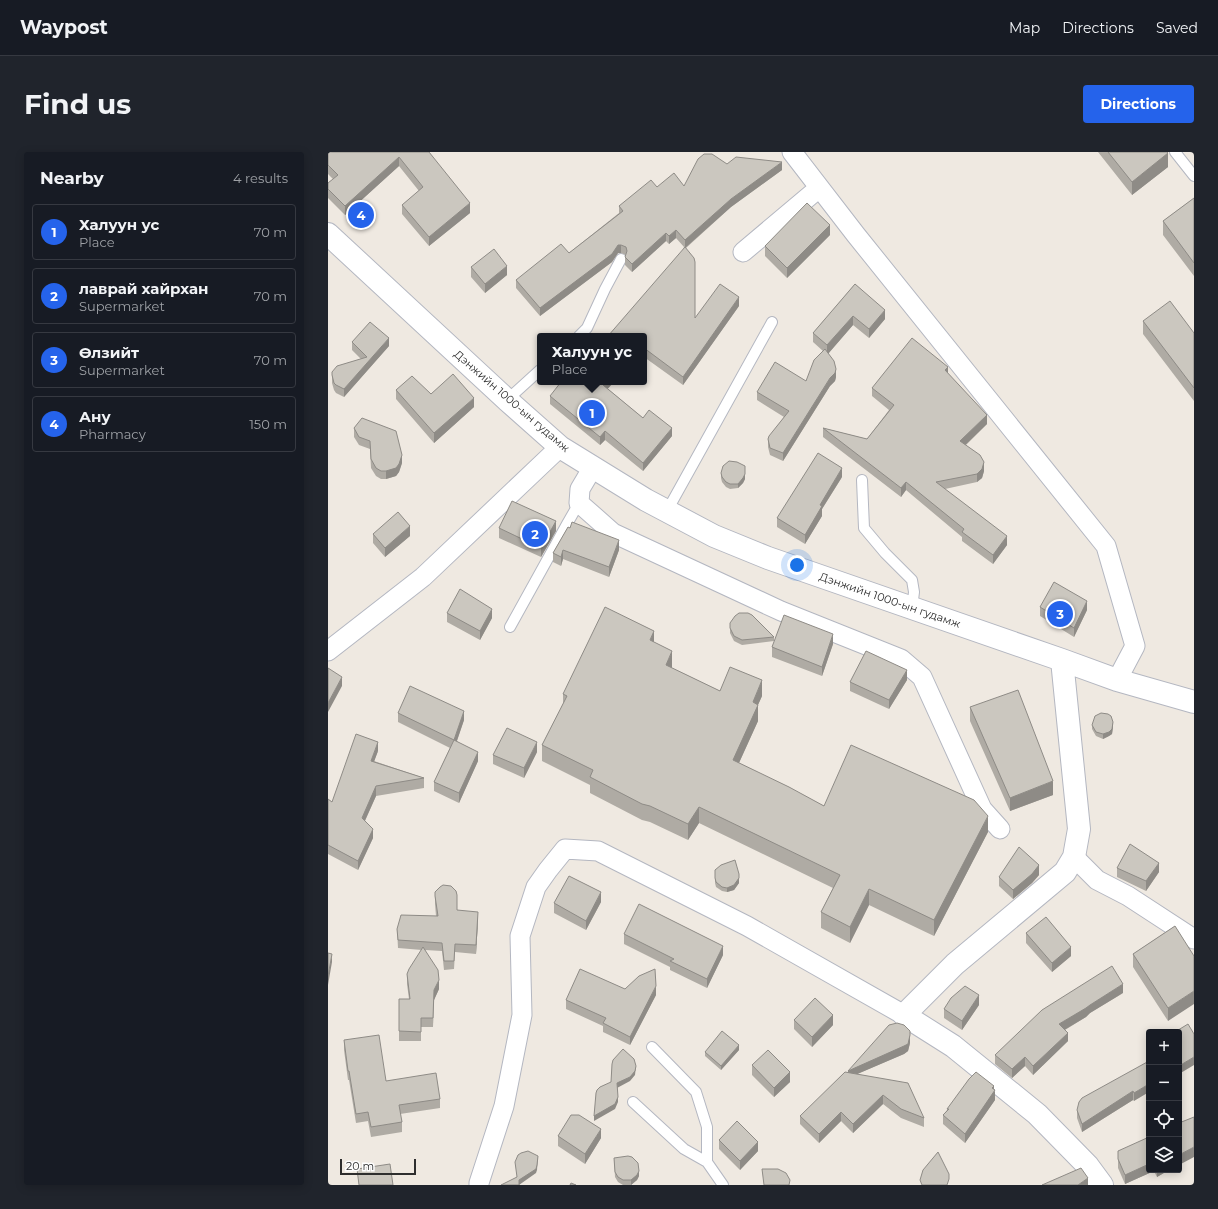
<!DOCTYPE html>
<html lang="en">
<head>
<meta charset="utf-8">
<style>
  body { margin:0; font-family:Montserrat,sans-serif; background:#20242c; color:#f1f3f6 }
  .controls { position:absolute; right:12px; bottom:12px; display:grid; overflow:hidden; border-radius:4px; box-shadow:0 2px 10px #0003 }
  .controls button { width:36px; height:36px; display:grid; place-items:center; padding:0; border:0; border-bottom:1px solid #363941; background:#171b24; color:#f1f3f6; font:20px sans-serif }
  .scale { position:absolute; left:12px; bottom:10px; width:76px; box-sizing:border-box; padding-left:4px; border:2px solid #2e2e2e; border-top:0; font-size:11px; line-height:14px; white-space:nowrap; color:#2e2e2e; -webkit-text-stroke:3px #fff; paint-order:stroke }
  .you { position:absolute; left:469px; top:413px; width:14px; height:14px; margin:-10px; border:3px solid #fff; border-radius:50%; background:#1a73e8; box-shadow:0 0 0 6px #1a73e833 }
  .badge { display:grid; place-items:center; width:26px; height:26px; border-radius:50%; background:#2563eb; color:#fff; font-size:13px; font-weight:700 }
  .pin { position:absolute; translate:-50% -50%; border:2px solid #fff; box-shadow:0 1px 4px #0006 }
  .popup { position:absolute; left:209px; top:181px; width:110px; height:52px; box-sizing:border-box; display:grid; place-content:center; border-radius:4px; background:#171b24; filter:drop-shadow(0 1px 3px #0005); font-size:13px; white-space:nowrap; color:#9ea1a6 }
  .popup b { font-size:15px; color:#f1f3f6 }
  .popup::after { content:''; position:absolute; left:50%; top:100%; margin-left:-8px; border:8px solid transparent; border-top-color:#171b24 }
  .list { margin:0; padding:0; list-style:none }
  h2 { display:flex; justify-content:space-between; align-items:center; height:52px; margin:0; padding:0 16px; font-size:17px }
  h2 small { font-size:13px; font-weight:400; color:#9ea1a6 }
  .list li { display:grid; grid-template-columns:26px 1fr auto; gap:12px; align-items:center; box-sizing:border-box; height:56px; margin:0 8px 8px; padding:0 8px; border:1px solid #363941; border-radius:4px }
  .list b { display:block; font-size:15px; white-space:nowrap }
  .list p { margin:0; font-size:13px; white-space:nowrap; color:#9ea1a6 }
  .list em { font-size:13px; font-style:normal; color:#9ea1a6 }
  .icon { flex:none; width:22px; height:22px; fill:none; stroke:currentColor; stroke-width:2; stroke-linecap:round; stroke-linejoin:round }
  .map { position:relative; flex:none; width:866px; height:1033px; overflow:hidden; border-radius:4px }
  header { display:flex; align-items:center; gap:24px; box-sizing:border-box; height:56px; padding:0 20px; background:#171b24; border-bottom:1px solid #363941 }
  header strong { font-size:19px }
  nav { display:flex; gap:22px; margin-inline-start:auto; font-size:14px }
  .intro { display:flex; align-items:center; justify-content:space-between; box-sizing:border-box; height:96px; padding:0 24px }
  h1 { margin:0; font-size:28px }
  .button { padding:10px 18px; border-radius:4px; background:#2563eb; color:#fff; font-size:14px; font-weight:700 }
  main { display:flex; gap:24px; padding:0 24px }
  aside { flex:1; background:#171b24; border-radius:4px; box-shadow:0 2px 10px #0003 }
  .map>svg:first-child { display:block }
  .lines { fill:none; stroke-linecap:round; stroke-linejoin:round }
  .lane-casing { stroke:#b4b7c1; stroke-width:12 }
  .street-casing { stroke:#b4b7c1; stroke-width:21 }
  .secondary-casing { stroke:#b4b7c1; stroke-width:24 }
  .lane { stroke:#fff; stroke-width:10 }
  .street { stroke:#fff; stroke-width:19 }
  .secondary { stroke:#fff; stroke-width:22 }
  .wall { fill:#afaba4 }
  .shaded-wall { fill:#8e8b86 }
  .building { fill:#cbc7bf; stroke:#8e8b86 }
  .labels { text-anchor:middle; stroke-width:3; stroke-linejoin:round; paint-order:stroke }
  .street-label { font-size:11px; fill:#2e2e2e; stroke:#fff }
</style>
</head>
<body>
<header>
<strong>Waypost</strong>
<nav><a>Map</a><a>Directions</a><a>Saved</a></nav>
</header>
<div class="intro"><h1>Find us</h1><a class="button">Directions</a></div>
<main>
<aside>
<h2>Nearby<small>4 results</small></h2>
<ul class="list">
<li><span class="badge">1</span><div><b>Халуун ус</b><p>Place</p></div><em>70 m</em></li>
<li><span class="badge">2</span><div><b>лаврай хайрхан</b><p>Supermarket</p></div><em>70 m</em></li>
<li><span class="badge">3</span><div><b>Өлзийт</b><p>Supermarket</p></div><em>70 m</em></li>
<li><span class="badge">4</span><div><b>Ану</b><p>Pharmacy</p></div><em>150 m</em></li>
</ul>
</aside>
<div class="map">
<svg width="866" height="1033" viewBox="0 0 866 1033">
  <rect width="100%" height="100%" fill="#efe9e1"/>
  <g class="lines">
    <g class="lane-casing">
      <path id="lane" d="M 847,0 L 866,24
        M 251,184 L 259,176 L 277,137 L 293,107
        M 179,248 L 212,218
        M 534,328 L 536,376 L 557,401 L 584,428 L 586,440 L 584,456
        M 339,359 L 444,170
        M 182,475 L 239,372 L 251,351
        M 324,895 L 368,940 L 379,975 L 379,1010 L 395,1033
        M 305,950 L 356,997 L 379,1010"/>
    </g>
    <g class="street-casing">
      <path id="street" d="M 464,0 L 528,83 L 778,394 L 807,494 L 789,528
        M 415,100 L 491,36
        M 265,315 L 252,337 L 251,351 L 285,381 L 453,459 L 573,507 L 594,525 L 654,657 L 672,677
        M 0,499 L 95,425 L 232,295
        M 746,705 L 769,728 L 800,744 L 866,787
        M 151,1033 L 151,1031 L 176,954 L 194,863 L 192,784 L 208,735 L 220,718 L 237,697 L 270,699 L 419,774 L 576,863"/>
    </g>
    <g class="secondary-casing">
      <path id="secondary" d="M 0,82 L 179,248 L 232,295 L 318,348 L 386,384 L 440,406 L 734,508 L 789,528 L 866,550
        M 734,508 L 751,677 L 746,705 L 737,720 L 627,812 L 576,863 L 625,894 L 709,962 L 760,1014 L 774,1033"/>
    </g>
    <use href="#lane" class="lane"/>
    <use href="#street" class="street"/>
    <use href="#secondary" class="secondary"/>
  </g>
  <path class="wall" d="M 101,0 L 142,61 L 101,94 L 74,62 L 74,53 L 91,39 L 71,14 L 17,63 L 0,46 L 0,31 L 5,27 L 0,22 L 0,1 Z
    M 770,0 L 839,0 L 840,15 L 804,43 Z
    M 399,12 L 454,18 L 403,55 L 358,96 L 367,166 L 411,154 L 355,233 L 316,205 L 316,184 L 356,95 L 348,86 L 341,92 L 338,89 L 304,120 L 297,113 L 297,105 L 298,103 L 293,101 L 290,101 L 284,110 L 212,164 L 188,136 L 188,128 L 241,101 L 291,61 L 291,54 L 329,35 L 356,34 Z
    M 866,46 L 866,124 L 835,83 L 835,69 Z
    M 502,83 L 459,126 L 437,104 L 437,94 Z
    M 143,115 L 179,123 L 157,141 L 143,125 Z
    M 527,132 L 557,167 L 541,186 L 525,173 L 500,202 L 508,225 L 507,229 L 502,234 L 455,309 L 442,303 L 440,295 L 440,287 L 456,265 L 429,248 L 429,240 L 478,229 L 495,199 L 485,190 L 485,181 Z
    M 815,169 L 866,181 L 866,249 L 815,182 Z
    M 24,190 L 61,194 L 16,245 L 8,241 L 6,238 L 4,231 L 4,223 L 33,207 L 24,198 Z
    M 620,222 L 659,272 L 638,293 L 656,319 L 654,326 L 649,330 L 617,337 L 679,393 L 665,412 L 634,389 L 634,385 L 578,338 L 573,345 L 495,285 L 495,276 L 539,287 L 561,258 L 544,244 L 544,236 Z
    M 280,237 L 315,266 L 344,284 L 315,319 L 277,288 L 272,293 L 222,252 L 222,244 Z
    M 68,238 L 103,242 L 146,255 L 106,291 L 68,247 Z
    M 26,276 L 74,311 L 71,320 L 68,324 L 58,327 L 53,327 L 48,324 L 43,316 L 42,297 L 31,293 L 26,285 Z
    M 393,321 L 417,327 L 415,331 L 410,336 L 402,337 L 398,335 L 394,330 L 393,326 Z
    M 514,325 L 494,357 L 494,364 L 477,392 L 449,375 L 449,366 Z
    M 240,375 L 291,398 L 281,425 L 235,407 L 233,414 L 225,410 L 225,401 Z
    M 171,376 L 228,379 L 213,405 L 171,386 Z
    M 45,382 L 82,384 L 57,405 L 45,391 Z
    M 712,455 L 759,458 L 746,485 L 712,464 Z
    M 119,461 L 164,466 L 152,488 L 119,470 Z
    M 402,471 L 446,485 L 446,489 L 414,493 L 406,489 L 402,481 Z
    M 326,490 L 344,515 L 344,516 L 392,539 L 434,544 L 430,553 L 430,569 L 411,611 L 496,654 L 660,680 L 606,784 L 541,753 L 522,791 L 493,776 L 493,760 L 505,736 L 371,671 L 360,688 L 322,670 L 314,668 L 262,641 L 262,633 L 214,609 L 214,593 L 235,552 L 235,542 Z
    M 505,492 L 494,524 L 444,505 L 444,495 Z
    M 579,528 L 561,557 L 522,539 L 522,530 Z
    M 642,555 L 725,643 L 682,659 L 642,569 Z
    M 70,561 L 136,568 L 129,589 L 150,609 L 131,651 L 106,639 L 106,630 L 122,596 L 70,570 Z
    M 764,573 L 785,575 L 784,582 L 781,584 L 775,587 L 768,584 L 764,577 Z
    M 50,599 L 46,609 L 96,626 L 96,636 L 48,644 L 37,669 L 45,686 L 30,718 L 0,702 L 0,647 L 4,650 Z
    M 209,600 L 196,626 L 165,612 L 165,603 Z
    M 789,716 L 831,720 L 818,739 L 789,725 Z
    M 387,718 L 411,722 L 411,731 L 406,738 L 399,740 L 394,739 L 388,735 L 387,731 Z
    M 711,723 L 704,731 L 685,747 L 671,734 L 671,725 Z
    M 107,744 L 129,758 L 150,769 L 148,802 L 127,800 L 126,817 L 116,818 L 114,799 L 97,798 L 111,837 L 106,848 L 105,875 L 93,875 L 93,889 L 71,889 L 71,847 L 81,847 L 79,832 L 79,822 L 94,798 L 70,796 L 69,777 L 108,764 L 107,752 Z
    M 273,750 L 258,778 L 226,761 L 226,751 Z
    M 847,774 L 840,869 L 805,815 L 805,802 Z
    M 698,781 L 743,804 L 724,820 L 698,791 Z
    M 296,782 L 395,803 L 379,836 L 342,818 L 342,815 L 296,792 Z
    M 297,837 L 328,843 L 302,893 L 275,880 L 275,874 L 238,857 L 238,848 Z
    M 795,841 L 762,861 L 758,865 L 737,878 L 740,889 L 705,923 L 697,914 L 684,926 L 667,912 L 667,903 Z
    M 651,853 L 634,878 L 616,866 L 616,857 Z
    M 466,868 L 505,873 L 484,895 L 466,877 Z
    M 16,888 L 58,929 L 112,947 L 112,956 L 72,962 L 74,970 L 74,980 L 43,985 L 40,969 L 28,971 L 21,928 L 20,928 L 16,898 Z
    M 582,891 L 580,899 L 576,902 L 529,922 L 596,966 L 596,975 L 573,966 L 555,952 L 525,981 L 513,969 L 491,991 L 472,972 L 472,964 L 520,921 Z
    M 411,898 L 393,918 L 377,904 L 377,900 Z
    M 821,909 L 806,949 L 805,948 L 754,980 L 749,966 L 749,958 Z
    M 424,913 L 462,930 L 446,945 L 424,923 Z
    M 666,938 L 667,948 L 637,991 L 615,972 L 615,963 L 619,958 L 619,957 Z
    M 230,984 L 273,986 L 257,1012 L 230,994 Z
    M 391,988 L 430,999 L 412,1018 L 391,997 Z
    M 790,999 L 821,1018 L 841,1018 L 829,1025 L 826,1019 L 797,1032 L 790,1016 Z
    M 286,1006 L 311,1024 L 309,1028 L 303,1033 L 295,1033 L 290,1030 L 287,1025 Z"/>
  <path class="shaded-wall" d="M 840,1 L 840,15 L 804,43 L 804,30 Z
    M 71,5 L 71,14 L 17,63 L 17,54 Z
    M 454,10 L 454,18 L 403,55 L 357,96 L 357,88 L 403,47 Z
    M 142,51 L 142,61 L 101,94 L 101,85 Z
    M 502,73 L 502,83 L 459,126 L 459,116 Z
    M 348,78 L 348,86 L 341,92 L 341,84 Z
    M 338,81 L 338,89 L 304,120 L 304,112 Z
    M 290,93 L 293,93 L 293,101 L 290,101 L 284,110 L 212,164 L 212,156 Z
    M 179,114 L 179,123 L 157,141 L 157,132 Z
    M 411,145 L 411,154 L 355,233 L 355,225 Z
    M 557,158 L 557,167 L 541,186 L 541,177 Z
    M 525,164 L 525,173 L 499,203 L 499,193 Z
    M 61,186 L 61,194 L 16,245 L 16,237 Z
    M 620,215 L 620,223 L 617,218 Z
    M 508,217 L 508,225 L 507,229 L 502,234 L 455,309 L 455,301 Z
    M 278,230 L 286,230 L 275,242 L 275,233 Z
    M 146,246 L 146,255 L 106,291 L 106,281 Z
    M 659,263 L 659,272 L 632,298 L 632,289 Z
    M 344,276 L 344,284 L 315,319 L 315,311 Z
    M 277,279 L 277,288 L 272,293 L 272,285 Z
    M 74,303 L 74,311 L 71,320 L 68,324 L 58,327 L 58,319 Z
    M 656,310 L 656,319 L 654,326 L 649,330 L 649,322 Z
    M 514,316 L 514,325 L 494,357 L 494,364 L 477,392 L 477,383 L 492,353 Z
    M 417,322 L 417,327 L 415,331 L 410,336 L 410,332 Z
    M 578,330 L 578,338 L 573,345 L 573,336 Z
    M 228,369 L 228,379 L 213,405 L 213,396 Z
    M 82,374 L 82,384 L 57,405 L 57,396 Z
    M 679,384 L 679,393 L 665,412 L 665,403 Z
    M 291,388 L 291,398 L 281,425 L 281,415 Z
    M 235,398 L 235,407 L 233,414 L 233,405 Z
    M 759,449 L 759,458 L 746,485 L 746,476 Z
    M 164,457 L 164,466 L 152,488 L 152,479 Z
    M 326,479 L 326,495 L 322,488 Z
    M 505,482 L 505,492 L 494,524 L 494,515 Z
    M 344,499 L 344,515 L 338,529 L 338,513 Z
    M 579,518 L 579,528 L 561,557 L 561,548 Z
    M 14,525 L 14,534 L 0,560 L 0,551 Z
    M 434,528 L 434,544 L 429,555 L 430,553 L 430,569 L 405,624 L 405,608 L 425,550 Z
    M 136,559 L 136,568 L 126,597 L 126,588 Z
    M 785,570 L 785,575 L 784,582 L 781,584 L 775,587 L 775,582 Z
    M 50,590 L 50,599 L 43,618 L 43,609 Z
    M 209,590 L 209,600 L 196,626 L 196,616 Z
    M 150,600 L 150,609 L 131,651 L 131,641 Z
    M 725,629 L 725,643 L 682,659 L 682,646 Z
    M 48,634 L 48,644 L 34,675 L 34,666 Z
    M 371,655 L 371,671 L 360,688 L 360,672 Z
    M 660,664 L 660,680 L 606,784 L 606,768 Z
    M 45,677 L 45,686 L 30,718 L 30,709 Z
    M 831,711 L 831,720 L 818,739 L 818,729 Z
    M 711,713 L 711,723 L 704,731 L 685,747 L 685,738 Z
    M 411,726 L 411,731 L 406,738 L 399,740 L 399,736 Z
    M 541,737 L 541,753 L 522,791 L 522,775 Z
    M 273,740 L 273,750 L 258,778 L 258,769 Z
    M 150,760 L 150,769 L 148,802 L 148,793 Z
    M 395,794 L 395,803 L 379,836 L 379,827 Z
    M 743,795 L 743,804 L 724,820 L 724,811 Z
    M 4,802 L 4,810 L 0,833 L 0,824 Z
    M 111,828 L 111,837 L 106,848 L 105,875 L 106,838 Z
    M 795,832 L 795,841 L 762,861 L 758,865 L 731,881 L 731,872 Z
    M 328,834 L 328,843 L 302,893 L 302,885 Z
    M 866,839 L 866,852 L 840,869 L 840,856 Z
    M 651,843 L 651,853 L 634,878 L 634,869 Z
    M 505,863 L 505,873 L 484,895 L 484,885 Z
    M 740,881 L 740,889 L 705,923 L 705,914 Z
    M 582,883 L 582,891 L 580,899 L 576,902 L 520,926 L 520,919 Z
    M 411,893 L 411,898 L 393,918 L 393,914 Z
    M 697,905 L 697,914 L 684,926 L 684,917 Z
    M 866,905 L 866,913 L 851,922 L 851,914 Z
    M 308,914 L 307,923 L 302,929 L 289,936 L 289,931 Z
    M 462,920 L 462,930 L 446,945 L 446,936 Z
    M 821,932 L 821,940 L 806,949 L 806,941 Z
    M 666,934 L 666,940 L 667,938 L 667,948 L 637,991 L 637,982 L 664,936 Z
    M 805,939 L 805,948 L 754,980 L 754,972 Z
    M 555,943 L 555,952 L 525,981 L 525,972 Z
    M 290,945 L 290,950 L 287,957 L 266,969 L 266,964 Z
    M 513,960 L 513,969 L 491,991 L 491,982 Z
    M 273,977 L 273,986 L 257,1012 L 257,1002 Z
    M 430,990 L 430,999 L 412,1018 L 412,1009 Z
    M 866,995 L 866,1005 L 851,1013 L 851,1003 Z
    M 210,1004 L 209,1018 L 208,1021 L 191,1033 L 191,1028 Z
    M 821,1012 L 821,1018 L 826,1018 L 826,1019 L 797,1032 L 797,1023 Z
    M 829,1018 L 841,1018 L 829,1025 Z
    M 311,1019 L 311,1024 L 309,1028 L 303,1033 L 303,1028 Z
    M 760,1026 L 760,1033 L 750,1033 Z"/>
  <path class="building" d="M 2,0 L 101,0 L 142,51 L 101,85 L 74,53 L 95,35 L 71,5 L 17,54 L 0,37 L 0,31 L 10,23 L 0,13 L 0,1 Z
    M 780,0 L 839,0 L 840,1 L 804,30 Z
    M 376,2 L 384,2 L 399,12 L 408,5 L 454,10 L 403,47 L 357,88 L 348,78 L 341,84 L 338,81 L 304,112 L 297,105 L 299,99 L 298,95 L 293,93 L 290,93 L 284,102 L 212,156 L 188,128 L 233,92 L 241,101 L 295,59 L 291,54 L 323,28 L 329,35 L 346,21 L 356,34 L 370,7 Z
    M 866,46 L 866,111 L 835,69 Z
    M 479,51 L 502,73 L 459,116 L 437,94 Z
    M 357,95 L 366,106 L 367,110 L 367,166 L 392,132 L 411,145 L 355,225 L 316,196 L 316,184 L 280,184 Z
    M 166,97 L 179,114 L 157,132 L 143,115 Z
    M 527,132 L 557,158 L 541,177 L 525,164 L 499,193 L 485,181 Z
    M 842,149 L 866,181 L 866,236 L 815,169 Z
    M 42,170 L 61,186 L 16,237 L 8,233 L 6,231 L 4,223 L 4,220 L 9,214 L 39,205 L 24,190 Z
    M 584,186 L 620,215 L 617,218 L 659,263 L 632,289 L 652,303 L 656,310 L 654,317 L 649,322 L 608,330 L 679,384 L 665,403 L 634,380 L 636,377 L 578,330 L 573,336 L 495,276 L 539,287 L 566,253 L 544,236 Z
    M 497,197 L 506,209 L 508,217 L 507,221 L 502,226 L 455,301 L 442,296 L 440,287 L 441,284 L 461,259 L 429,240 L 447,210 L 478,229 L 486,208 Z
    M 125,222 L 146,246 L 106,281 L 68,238 L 84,224 L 103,242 Z
    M 233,230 L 278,230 L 275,233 L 315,266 L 321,258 L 344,276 L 315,311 L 277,279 L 272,285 L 222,244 Z
    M 34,266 L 68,279 L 74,303 L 71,312 L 68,316 L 58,319 L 53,319 L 48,316 L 43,307 L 42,289 L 31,285 L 26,276 Z
    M 490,301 L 514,316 L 492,353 L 494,354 L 477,383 L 449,366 Z
    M 401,309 L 409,310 L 417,314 L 417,322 L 415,326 L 410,332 L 402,332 L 398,330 L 394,325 L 393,321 L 395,314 Z
    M 184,349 L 228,369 L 213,396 L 171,376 Z
    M 70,360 L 82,374 L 57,396 L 45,382 Z
    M 244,370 L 291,388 L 281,415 L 235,398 L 233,405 L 225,401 L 240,375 L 242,376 Z
    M 726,430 L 759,449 L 746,476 L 712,455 Z
    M 132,437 L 164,457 L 152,479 L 119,461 Z
    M 277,455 L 326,479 L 322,488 L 344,499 L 338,513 L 392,539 L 402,515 L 434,528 L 425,550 L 430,553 L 405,608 L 461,635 L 496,654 L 523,593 L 646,648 L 660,664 L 606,768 L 541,737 L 522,775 L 493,760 L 512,723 L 371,655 L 360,672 L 322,654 L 314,652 L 262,625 L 265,618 L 214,593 L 239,544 L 235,542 Z
    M 411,461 L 420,461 L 424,463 L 446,485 L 414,488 L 406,484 L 402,476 L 402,471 L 407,464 Z
    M 456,463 L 505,482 L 494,515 L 444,495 Z
    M 538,499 L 579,518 L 561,548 L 522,530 Z
    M 0,516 L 14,525 L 0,551 Z
    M 82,534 L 136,559 L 126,588 L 70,561 Z
    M 690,538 L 725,629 L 682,646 L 642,555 Z
    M 773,561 L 780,562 L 783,564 L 785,570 L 784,577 L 781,580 L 775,582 L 768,580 L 764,573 L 767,564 Z
    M 179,576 L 209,590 L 196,616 L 165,603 Z
    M 28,582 L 50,590 L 43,609 L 96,626 L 48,634 L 34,666 L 45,677 L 30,709 L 0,693 L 0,647 L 4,650 Z
    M 126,588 L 150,600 L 131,641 L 106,630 Z
    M 802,692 L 831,711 L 818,729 L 789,716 Z
    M 691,695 L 711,713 L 704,722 L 685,738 L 671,725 Z
    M 407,708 L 411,722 L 411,726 L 406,733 L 399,736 L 394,735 L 388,730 L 387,726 L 387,718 L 393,713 Z
    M 241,724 L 273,740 L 258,769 L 226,751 Z
    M 115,733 L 123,734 L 128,739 L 129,743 L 129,758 L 150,760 L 148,793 L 127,792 L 126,809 L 116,809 L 114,791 L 70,788 L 69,777 L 73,763 L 110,764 L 107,744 L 107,740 L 112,735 Z
    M 311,752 L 395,794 L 379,827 L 342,809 L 346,807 L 296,782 Z
    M 718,765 L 743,795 L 724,811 L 698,781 Z
    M 847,774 L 866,804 L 866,839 L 840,856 L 805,802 Z
    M 95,795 L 110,818 L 111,828 L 106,838 L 105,866 L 93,866 L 93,880 L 71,879 L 71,847 L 82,847 L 79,822 L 81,817 Z
    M 0,801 L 4,802 L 0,824 Z
    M 784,814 L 795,832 L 762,853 L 758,856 L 731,872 L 740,881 L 705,914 L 697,905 L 684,917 L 667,903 L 714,858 Z
    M 252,817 L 297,837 L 311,824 L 327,817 L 328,834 L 302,885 L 275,871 L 278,866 L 238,848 Z
    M 637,834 L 651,843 L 634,869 L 616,857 L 623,846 Z
    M 487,846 L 505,863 L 484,885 L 466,868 Z
    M 569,871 L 576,873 L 582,879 L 582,883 L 580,892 L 576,894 L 520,919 L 561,873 Z
    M 860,872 L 866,882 L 866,905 L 851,914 L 851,880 L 847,880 Z
    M 394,879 L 411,893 L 393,914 L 377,900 Z
    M 51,883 L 58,929 L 108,921 L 112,947 L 71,953 L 74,970 L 43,975 L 40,960 L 28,962 L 21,919 L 20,919 L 16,888 Z
    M 295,897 L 306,907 L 308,914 L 307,919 L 302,925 L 289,931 L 290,945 L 287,952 L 266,964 L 268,941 L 269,938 L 272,935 L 283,930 L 284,912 L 285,908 Z
    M 440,898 L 462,920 L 446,936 L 424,913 Z
    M 821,909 L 821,932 L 806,941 L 805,939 L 754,972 L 749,958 L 751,950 L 754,946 Z
    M 517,920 L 580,931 L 596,966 L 573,957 L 555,943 L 525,972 L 513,960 L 491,982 L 472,964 Z
    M 648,920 L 666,934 L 664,936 L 667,938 L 637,982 L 615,963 L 621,957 L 619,957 L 641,927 Z
    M 243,963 L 251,963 L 273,977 L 257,1002 L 230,984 Z
    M 866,965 L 866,995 L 851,1003 L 851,971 Z
    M 409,969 L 430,990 L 412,1009 L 391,988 Z
    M 821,985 L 821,1012 L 797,1023 L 790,1007 L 790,999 Z
    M 200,999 L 210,1004 L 209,1013 L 208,1017 L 191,1028 L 191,1033 L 173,1033 L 189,1025 L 187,1010 L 190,1003 L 193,1001 Z
    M 610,1000 L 621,1022 L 621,1027 L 619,1033 L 594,1033 L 592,1028 L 595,1018 Z
    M 300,1004 L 304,1005 L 310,1011 L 311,1019 L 309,1023 L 303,1028 L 295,1028 L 290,1025 L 287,1020 L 286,1006 Z
    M 62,1012 L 65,1033 L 31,1033 L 29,1017 Z
    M 753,1016 L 760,1026 L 750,1033 L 714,1033 Z
    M 434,1017 L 450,1017 L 458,1021 L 462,1028 L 461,1033 L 436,1033 Z
    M 243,1031 L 248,1033 L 242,1033 Z"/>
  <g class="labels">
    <g class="street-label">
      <text transform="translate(184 249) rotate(41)" y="4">Дэнжийн 1000-ын гудамж</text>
      <text transform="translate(562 448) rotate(19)" y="4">Дэнжийн 1000-ын гудамж</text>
    </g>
  </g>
</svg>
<div class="controls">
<button>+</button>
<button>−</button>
<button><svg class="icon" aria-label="locate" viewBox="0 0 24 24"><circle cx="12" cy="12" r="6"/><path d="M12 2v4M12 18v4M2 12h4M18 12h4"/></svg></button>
<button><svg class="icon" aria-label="layers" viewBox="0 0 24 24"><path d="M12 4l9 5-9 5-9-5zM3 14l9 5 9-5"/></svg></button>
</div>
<div class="scale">20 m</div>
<div class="you"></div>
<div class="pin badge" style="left:264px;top:261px">1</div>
<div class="popup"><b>Халуун ус</b>Place</div>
<div class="pin badge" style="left:207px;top:382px">2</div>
<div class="pin badge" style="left:732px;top:462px">3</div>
<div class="pin badge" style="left:33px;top:63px">4</div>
</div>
</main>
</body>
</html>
